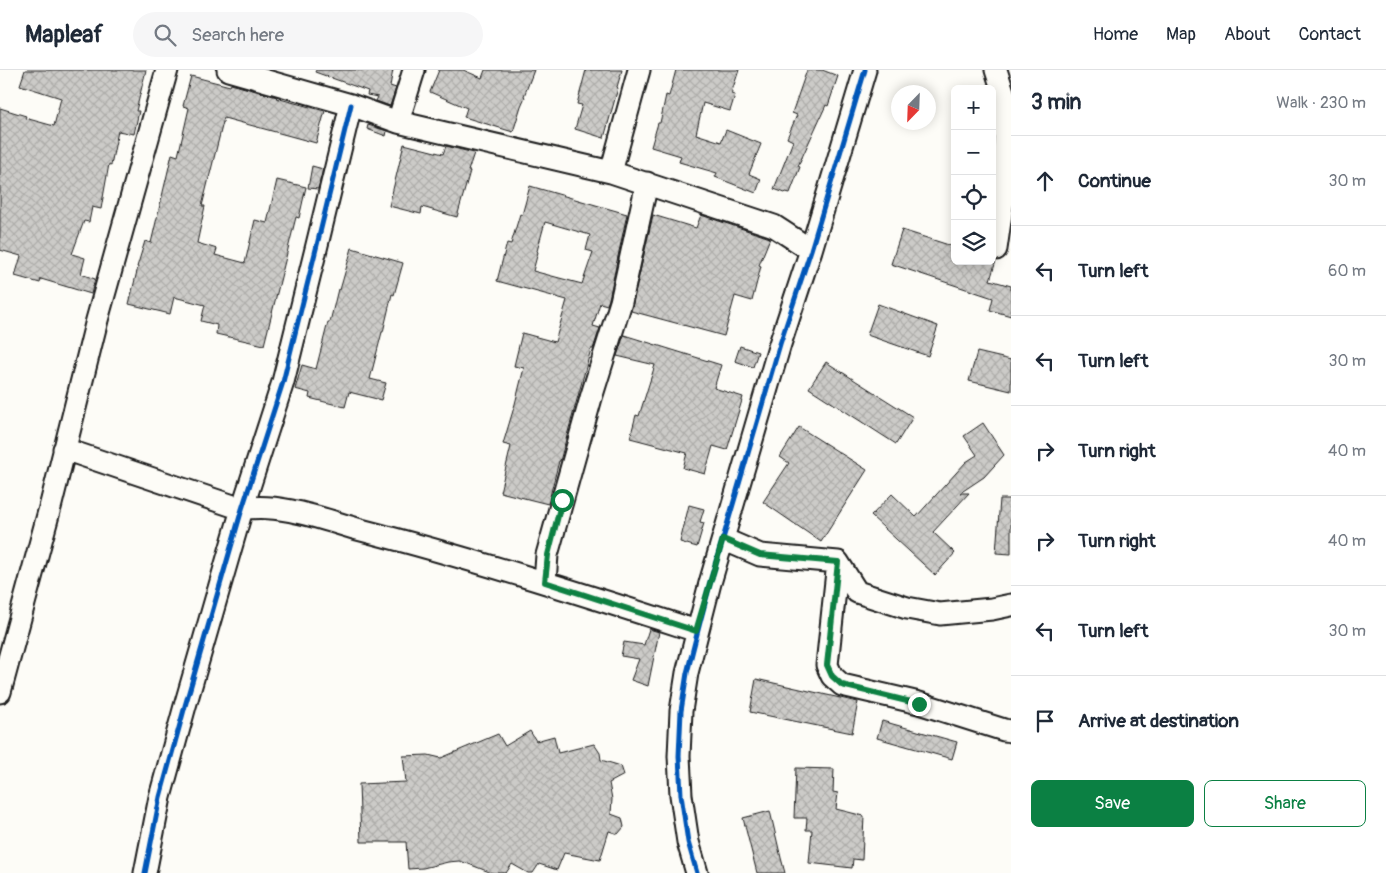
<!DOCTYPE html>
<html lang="en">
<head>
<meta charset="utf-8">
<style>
  body { margin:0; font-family:Pangolin,sans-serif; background:#f6f6f7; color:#1f2937 }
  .controls { position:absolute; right:15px; top:15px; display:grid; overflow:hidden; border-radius:8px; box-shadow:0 2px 12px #0003 }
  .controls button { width:45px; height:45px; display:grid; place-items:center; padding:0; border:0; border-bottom:1px solid #e0e1e3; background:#fff; color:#1f2937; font:25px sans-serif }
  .compass { position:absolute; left:891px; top:15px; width:45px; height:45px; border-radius:50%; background:#fff; box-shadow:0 2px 12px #0003; rotate:203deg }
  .stop { position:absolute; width:15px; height:15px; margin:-11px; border:4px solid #0b8043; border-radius:50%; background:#fff }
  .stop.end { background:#0b8043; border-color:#fff; box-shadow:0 1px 5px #0008 }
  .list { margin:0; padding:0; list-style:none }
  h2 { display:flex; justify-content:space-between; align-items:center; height:65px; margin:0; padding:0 20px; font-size:21px }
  h2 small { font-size:16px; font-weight:400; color:#747a83 }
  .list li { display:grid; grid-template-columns:32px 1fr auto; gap:15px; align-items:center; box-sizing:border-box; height:90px; padding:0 20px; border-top:1px solid #e0e1e3 }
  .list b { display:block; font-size:19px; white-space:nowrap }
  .list em { font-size:16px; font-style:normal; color:#747a83 }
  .actions { display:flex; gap:10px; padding:15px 20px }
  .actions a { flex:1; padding:11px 0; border:1px solid #0b8043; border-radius:8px; text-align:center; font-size:18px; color:#0b8043 }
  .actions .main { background:#0b8043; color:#fff }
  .icon { flex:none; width:28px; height:28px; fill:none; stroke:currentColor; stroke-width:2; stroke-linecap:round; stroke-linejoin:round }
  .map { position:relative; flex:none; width:1011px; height:803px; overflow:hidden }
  header { display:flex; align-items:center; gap:30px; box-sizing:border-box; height:70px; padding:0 25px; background:#fff; border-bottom:1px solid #e0e1e3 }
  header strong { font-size:24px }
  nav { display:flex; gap:28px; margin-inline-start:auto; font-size:18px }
  .search { width:350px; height:45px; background:#f6f6f7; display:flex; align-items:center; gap:12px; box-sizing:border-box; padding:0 18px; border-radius:28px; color:#747a83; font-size:19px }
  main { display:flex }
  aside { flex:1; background:#fff }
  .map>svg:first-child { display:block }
  .building { fill:url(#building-cross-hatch); stroke:#1c1c1c; fill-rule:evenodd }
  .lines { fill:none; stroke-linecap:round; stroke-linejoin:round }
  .minor-casing { stroke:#1c1c1c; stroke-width:25 }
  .minor { stroke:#fdfcf7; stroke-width:21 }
  .cycleway-casing { stroke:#fdfcf7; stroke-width:8 }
  .cycleway { stroke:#0057b8; stroke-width:5 }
  .route { stroke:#0b8043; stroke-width:6 }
</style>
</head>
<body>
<header>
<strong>Mapleaf</strong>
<div class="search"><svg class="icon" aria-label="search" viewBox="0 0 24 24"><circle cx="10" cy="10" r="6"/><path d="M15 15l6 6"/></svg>Search here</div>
<nav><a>Home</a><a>Map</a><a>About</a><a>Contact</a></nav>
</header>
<main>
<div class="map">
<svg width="1011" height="803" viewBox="0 0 1011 803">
  <defs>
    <pattern id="building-cross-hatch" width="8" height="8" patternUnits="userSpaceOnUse" patternTransform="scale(1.25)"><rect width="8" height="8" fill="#cccbc8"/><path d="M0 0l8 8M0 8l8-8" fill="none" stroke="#afaeab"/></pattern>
  </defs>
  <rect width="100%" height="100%" fill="#fdfcf7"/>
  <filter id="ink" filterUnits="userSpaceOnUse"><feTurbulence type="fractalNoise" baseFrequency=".02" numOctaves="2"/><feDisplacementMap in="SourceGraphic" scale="10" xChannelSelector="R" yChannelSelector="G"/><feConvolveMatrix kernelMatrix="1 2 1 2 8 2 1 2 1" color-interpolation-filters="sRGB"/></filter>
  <g filter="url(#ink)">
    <path class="building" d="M 25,0 L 146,0 L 136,41 L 139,41 L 134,64 L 118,61 L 111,95 L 109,94 L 101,139 L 92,137 L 89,152 L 84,151 L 72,184 L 85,188 L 81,204 L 95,209 L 91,224 L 41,209 L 40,213 L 15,206 L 21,186 L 0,180 L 0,38 L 26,46 L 25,48 L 54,56 L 61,28 L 20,15 Z
      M 316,0 L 393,0 L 390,16 L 396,18 L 390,36 L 376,31 L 378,27 L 367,25 L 368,21 L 315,2 Z
      M 439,0 L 463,0 L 482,8 L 485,0 L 534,0 L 524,26 L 525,27 L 521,36 L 513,62 L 464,47 L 467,38 L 430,22 Z
      M 586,0 L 622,0 L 617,17 L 618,18 L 604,68 L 575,59 L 582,35 L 577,34 Z
      M 676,0 L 739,0 L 731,24 L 735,25 L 730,41 L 703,33 L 696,64 L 721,72 L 726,60 L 761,74 L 749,104 L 761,109 L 756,123 L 715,107 L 717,103 L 679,92 L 681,86 L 651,77 L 658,53 L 660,53 L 666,25 L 669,26 Z
      M 807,0 L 822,0 L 838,6 L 828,36 L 826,35 L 798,96 L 800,97 L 790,123 L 786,122 L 785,123 L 774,119 L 793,71 L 787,68 L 797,45 L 792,43 Z
      M 191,6 L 230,16 L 231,14 L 277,27 L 276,28 L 325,41 L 316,73 L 224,48 L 202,136 L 205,136 L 197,173 L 217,179 L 215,185 L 245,193 L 255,150 L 267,153 L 277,110 L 306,117 L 299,148 L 296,147 L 264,275 L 216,264 L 217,255 L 201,251 L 205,235 L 174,227 L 170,244 L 129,234 L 138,197 L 137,197 L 145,171 L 151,173 L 172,84 L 178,86 L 189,38 L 183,36 Z
      M 368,55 L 387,61 L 386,66 L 367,59 Z
      M 404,74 L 443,84 L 446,76 L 474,83 L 468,101 L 470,101 L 457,147 L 422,137 L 421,144 L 389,136 Z
      M 312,96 L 323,99 L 318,119 L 308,118 Z
      M 530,116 L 627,144 L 609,229 L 607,235 L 600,233 L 593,256 L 600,258 L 593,279 L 591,279 L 560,391 L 559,391 L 548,434 L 500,422 L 511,376 L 503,374 L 515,334 L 524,298 L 514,296 L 522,263 L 555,272 L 567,230 L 497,211 L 507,173 L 511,174 L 520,144 L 522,145 ZM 545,152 L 590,165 L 586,180 L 593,182 L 582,214 L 533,201 L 538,182 L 537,181 Z
      M 653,145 L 696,158 L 701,145 L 770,168 L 759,195 L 761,196 L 752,231 L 735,226 L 724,266 L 631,241 Z
      M 902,160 L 955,177 L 955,191 L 996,191 L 990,210 L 1011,216 L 1011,246 L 990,240 L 993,228 L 891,194 Z
      M 352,178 L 403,193 L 394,225 L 392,224 L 383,262 L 382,262 L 370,309 L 386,313 L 381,330 L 349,322 L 345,337 L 309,328 L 310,323 L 295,319 L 302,295 L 316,299 L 328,252 L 330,252 L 338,219 L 340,220 Z
      M 878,234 L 938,256 L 928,286 L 867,265 Z
      M 624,265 L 721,295 L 714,318 L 743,327 L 727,380 L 713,376 L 705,404 L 683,398 L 687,383 L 630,368 L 636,345 L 639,346 L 655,295 L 617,286 Z
      M 740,276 L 758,282 L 753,297 L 735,291 Z
      M 977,282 L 1011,290 L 1011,321 L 969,311 Z
      M 826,292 L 913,347 L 896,374 L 809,318 Z
      M 983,353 L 1004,385 L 984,407 L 960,423 L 969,423 L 933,462 L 955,483 L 935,505 L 871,446 L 892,424 L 916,447 L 966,392 L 977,385 L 964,366 Z
      M 799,357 L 867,400 L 821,472 L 763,432 L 789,393 L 780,387 Z
      M 1000,429 L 1011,429 L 1011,484 L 996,483 Z
      M 689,435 L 704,439 L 700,452 L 704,453 L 697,477 L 680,472 Z
      M 649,559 L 659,562 L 648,616 L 631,610 L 639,589 L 621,586 L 624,572 L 644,575 Z
      M 756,609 L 858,632 L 852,663 L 750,642 Z
      M 882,651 L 957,672 L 952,689 L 877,668 Z
      M 530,661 L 536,671 L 554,666 L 558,683 L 594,674 L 600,683 L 601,690 L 621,696 L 624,705 L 609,713 L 612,729 L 611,744 L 622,748 L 624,757 L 618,764 L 609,761 L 600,790 L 564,783 L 557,800 L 539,794 L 533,803 L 528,803 L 512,794 L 506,803 L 492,803 L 466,793 L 459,791 L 448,792 L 423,798 L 408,799 L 406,772 L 361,772 L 359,714 L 406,712 L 403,686 L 428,685 L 441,688 L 498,664 L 505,676 Z
      M 796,698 L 834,699 L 833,722 L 838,723 L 836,739 L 864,746 L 862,790 L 853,789 L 852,798 L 809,793 L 812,760 L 806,760 L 807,748 L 794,748 Z
      M 770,741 L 781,788 L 785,803 L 757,803 L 743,748 Z"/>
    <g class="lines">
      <g class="minor-casing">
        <path id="minor" d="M 228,0 L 351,35 L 398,52 L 611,102 L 774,156 L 811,180
          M 398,52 L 414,0
          M 611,102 L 639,0
          M 996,179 L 1003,130 L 1005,61 L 1004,25 L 996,0
          M 64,379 L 242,439 C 279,432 325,450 361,460 C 474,489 585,525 697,561
          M 723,469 L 760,485 L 838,492 L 857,522 L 907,538 L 940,544 L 992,539 L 1011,535
          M 838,492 L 827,595 L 832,606 L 842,615 L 919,633 L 1004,660 L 1011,661
          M 545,512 L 547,485 L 591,328 L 621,232 L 647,113
          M 0,622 L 51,434 L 97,250 L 167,0
          M 145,803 L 160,727 L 185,636 L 242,439 L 283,312 L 316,179 L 351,35
          M 697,803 L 688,772 L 681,725 L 679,686 L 681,641 L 687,603 L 710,513 L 780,274 L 811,180 L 865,0"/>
      </g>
      <use href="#minor" class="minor"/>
      <g class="cycleway-casing">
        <path id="cycleway" d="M 145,803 L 160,727 L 185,636 L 242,439 L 283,312 L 316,179 L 351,35
          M 697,803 L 688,772 L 681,725 L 679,686 L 681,641 L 687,603 L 710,513 L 780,274 L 811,180 L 865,0"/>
      </g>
      <use href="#cycleway" class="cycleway"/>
    </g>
  </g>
  <g class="lines" filter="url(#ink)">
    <path class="route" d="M 562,430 L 548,485 L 545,512 L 696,561 L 723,469 L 760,485 L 838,492 L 827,595 L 832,606 L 842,615 L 919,634"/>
  </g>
</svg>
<div class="controls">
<button>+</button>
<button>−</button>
<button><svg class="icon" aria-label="locate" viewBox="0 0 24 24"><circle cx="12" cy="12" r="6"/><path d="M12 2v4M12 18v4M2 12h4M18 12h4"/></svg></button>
<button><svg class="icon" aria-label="layers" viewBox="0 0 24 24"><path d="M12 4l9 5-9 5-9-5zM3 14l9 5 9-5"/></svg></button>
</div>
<svg class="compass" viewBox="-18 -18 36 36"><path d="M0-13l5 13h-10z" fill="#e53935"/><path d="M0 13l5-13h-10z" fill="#747a83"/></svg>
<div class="stop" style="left:562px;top:430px"></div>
<div class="stop end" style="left:919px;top:634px"></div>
</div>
<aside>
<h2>3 min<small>Walk · 230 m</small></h2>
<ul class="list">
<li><svg class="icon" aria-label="ahead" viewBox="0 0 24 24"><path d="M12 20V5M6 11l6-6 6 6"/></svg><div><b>Continue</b></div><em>30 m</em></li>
<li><svg class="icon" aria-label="left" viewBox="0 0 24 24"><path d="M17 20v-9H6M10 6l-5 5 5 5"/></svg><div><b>Turn left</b></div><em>60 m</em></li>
<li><svg class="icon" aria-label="left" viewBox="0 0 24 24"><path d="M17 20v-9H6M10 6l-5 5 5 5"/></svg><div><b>Turn left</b></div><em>30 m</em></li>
<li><svg class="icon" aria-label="right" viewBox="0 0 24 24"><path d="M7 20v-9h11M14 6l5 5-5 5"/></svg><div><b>Turn right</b></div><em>40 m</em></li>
<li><svg class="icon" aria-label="right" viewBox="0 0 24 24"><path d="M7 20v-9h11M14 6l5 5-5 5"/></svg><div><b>Turn right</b></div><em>40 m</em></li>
<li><svg class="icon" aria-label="left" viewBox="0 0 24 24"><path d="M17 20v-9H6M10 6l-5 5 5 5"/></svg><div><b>Turn left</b></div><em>30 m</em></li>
<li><svg class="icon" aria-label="arrive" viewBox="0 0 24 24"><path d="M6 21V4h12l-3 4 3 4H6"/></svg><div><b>Arrive at destination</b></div></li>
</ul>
<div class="actions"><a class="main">Save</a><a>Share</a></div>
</aside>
</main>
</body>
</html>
